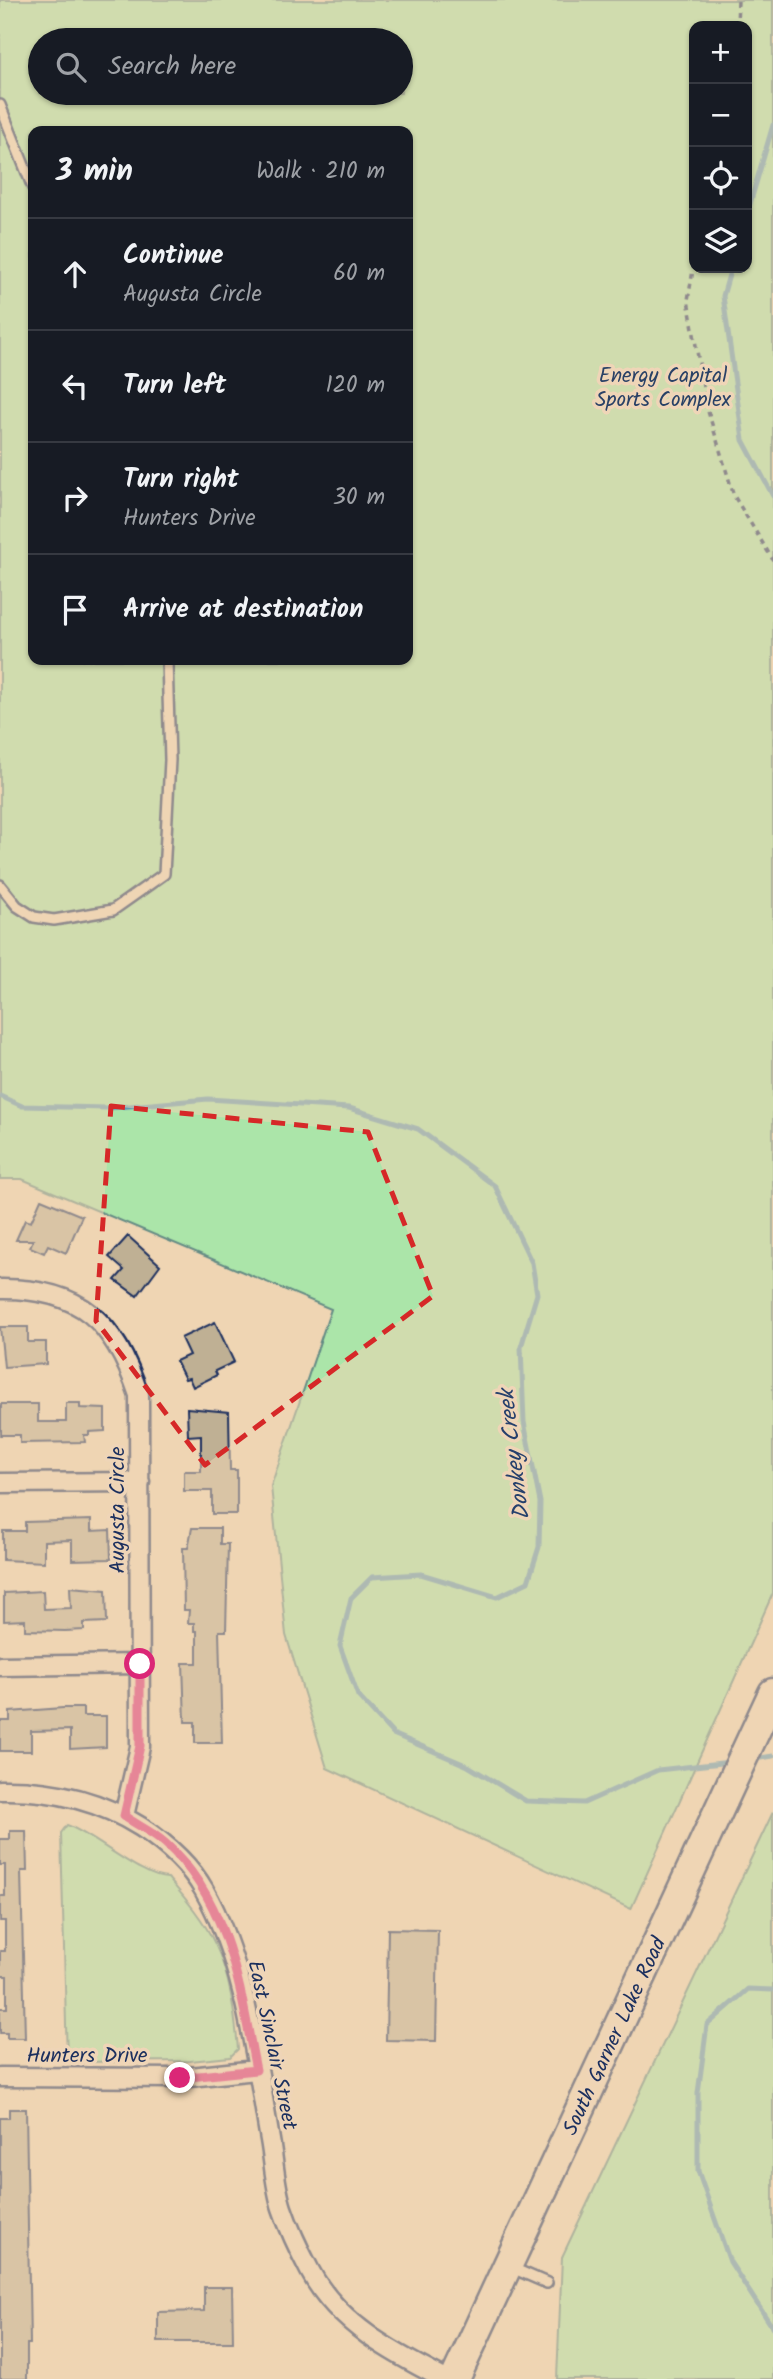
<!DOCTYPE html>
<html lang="en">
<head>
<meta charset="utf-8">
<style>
  body { margin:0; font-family:Kalam,sans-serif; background:#20242c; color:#f1f3f6 }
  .controls { position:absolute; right:21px; top:21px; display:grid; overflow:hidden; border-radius:14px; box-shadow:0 2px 5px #0004 }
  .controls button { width:63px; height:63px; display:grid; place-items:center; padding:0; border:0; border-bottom:2px solid #363941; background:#171b24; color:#f1f3f6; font:35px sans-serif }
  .stop { position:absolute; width:21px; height:21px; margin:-16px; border:5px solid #db2777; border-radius:50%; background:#fff }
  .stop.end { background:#db2777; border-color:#fff; box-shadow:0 2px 7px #0008 }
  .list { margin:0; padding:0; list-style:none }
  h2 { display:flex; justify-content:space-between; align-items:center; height:91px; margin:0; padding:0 28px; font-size:30px }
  h2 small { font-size:23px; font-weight:400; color:#9ea1a6 }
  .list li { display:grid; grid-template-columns:46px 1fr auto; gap:21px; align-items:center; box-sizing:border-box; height:112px; padding:0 28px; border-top:2px solid #363941 }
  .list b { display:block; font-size:26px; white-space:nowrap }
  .list p { margin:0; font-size:23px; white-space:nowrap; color:#9ea1a6 }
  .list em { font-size:23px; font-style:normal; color:#9ea1a6 }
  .icon { flex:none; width:38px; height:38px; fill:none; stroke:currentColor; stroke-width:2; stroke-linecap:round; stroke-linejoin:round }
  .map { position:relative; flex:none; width:773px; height:2379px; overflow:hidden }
  .search { position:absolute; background:#171b24; box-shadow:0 2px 5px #0004; left:28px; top:28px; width:385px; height:77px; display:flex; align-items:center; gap:18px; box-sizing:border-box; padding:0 24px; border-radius:38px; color:#9ea1a6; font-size:26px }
  .panel { position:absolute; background:#171b24; box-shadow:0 2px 5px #0004; left:28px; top:126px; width:385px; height:539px; border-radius:14px }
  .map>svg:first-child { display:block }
  .green { fill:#abe5a9; stroke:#638a84; stroke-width:2; fill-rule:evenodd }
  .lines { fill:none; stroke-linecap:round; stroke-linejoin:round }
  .stream { stroke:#6098b2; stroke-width:5 }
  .building { fill:#bfb094; stroke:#1b2f5e; stroke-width:2 }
  .service-casing { stroke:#1b2f5e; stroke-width:14 }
  .minor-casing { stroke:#1b2f5e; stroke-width:23 }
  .primary-casing { stroke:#1b2f5e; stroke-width:33 }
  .path { stroke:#1b2f5e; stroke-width:3.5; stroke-dasharray:5 5; stroke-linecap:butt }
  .service { stroke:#efd5b7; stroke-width:9 }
  .minor { stroke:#efd5b7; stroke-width:18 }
  .primary { stroke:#efd5b7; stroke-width:28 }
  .route { stroke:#db2777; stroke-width:9 }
  .marked { fill:none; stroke:#d62828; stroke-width:5; stroke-dasharray:14 9; stroke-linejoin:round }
  .labels { text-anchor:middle; stroke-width:7; stroke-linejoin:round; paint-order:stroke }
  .park-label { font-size:21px; fill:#294166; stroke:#efd5b7 }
  .street-label { font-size:21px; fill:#1b2f5e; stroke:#efd5b7 }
  .water-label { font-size:23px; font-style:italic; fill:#26406c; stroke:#efd5b7 }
</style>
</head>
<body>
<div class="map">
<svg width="773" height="2379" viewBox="0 0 773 2379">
  <rect width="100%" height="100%" fill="#efd5b3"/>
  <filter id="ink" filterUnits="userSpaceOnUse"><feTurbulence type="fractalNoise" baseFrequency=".0143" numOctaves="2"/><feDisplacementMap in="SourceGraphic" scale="14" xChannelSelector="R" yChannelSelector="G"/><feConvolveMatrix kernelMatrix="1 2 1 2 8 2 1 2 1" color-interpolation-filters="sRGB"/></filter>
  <g filter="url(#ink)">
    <path class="green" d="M 0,0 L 773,0 L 773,1593 L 631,1909 L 327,1768 L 286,1635 L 271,1486 L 331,1309 L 22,1179 L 0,1179 ZM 694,26 L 747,26 L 747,268 L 694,268 ZM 40,40 L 401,40 L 401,93 L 40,93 ZM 33,131 L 408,131 L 408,660 L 33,660 Z
      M 773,1812 L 773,2379 L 557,2379 L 562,2257 Z
      M 67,1825 C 94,1835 144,1879 168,1878 C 185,1898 204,1920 215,1944 C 230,1974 235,2016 238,2049 L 230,2057 L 190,2061 L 67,2062 L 61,1833 Z"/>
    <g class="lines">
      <path class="stream" d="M 747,214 L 773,125
        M 731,268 L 723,296 L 743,440 L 773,496
        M 0,1096 L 22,1106 L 107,1108 L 208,1099 L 349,1108 L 418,1129 L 495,1186 L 532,1263 L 537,1294 L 521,1347 L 524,1422 L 540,1502 L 539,1547 L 528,1582 L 497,1597 L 421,1574 L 372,1577 L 351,1598 L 340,1646 L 358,1696 L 393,1734 L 468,1766 L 526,1801 L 584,1803 L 658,1770 L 731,1762
        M 754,1759 L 773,1756
        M 773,1990 L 748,1989 L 707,2025 L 698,2093 L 698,2171 L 730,2262 L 773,2328"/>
    </g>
    <path class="building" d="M 41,1199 L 82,1216 L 66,1253 L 48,1245 L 44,1253 L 30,1247 L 33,1240 L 16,1240 L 25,1220 L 31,1222 Z
      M 128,1236 L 160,1265 L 137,1296 L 115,1280 L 124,1270 L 109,1257 Z
      M 215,1322 L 234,1362 L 215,1371 L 217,1375 L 193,1387 L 189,1378 L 185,1379 L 176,1361 L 189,1355 L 181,1338 Z
      M 0,1327 L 28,1327 L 28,1342 L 46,1342 L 46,1364 L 4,1367 Z
      M 66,1403 L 80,1403 L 80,1408 L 105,1409 L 105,1431 L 89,1432 L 89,1435 L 84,1435 L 85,1442 L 20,1443 L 20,1435 L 1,1435 L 1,1404 L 38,1404 L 38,1422 L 66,1422 Z
      M 187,1408 L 229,1412 L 230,1470 L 237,1470 L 237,1514 L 212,1514 L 212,1491 L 184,1491 L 184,1471 L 201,1471 L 201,1435 L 188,1436 Z
      M 91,1520 L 91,1531 L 110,1530 L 111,1559 L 72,1560 L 72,1540 L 44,1541 L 44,1562 L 3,1560 L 3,1531 L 25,1531 L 25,1522 Z
      M 192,1528 L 220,1528 L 220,1544 L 228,1544 L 226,1631 L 219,1631 L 222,1743 L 195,1743 L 195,1722 L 185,1722 L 183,1663 L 197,1663 L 197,1631 L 194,1631 L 194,1623 L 188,1623 L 189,1610 L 184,1610 L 183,1548 L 188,1548 Z
      M 70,1587 L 106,1590 L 107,1622 L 84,1623 L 84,1630 L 65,1631 L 25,1630 L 25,1620 L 4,1621 L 4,1593 L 43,1591 L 44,1609 L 71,1608 Z
      M 63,1708 L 83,1708 L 83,1716 L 106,1716 L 106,1747 L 70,1749 L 70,1730 L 31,1731 L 31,1751 L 0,1751 L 0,1721 L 10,1721 L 10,1712 Z
      M 10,1831 L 26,1831 L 27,1871 L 21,1871 L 25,2038 L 7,2038 L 7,2033 L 0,2033 L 0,2008 L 7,2008 L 7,1976 L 0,1976 L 0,1951 L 5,1951 L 5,1921 L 0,1921 L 0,1896 L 5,1896 L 5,1865 L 0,1865 L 0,1839 L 10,1839 Z
      M 388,1929 L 438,1930 L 436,2041 L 386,2040 Z
      M 9,2109 L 26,2109 L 30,2344 L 27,2344 L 27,2379 L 0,2379 L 0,2118 L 9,2118 Z
      M 204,2287 L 232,2287 L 233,2342 L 158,2342 L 158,2312 L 204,2311 Z"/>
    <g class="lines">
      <g class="service-casing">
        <path id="service" d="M 0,105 L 33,188
          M 0,885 L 17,906 L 34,917 L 54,920 L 113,910 L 164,874 L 170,760 L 167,660
          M 510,2267 L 547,2283"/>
      </g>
      <g class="minor-casing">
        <path id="minor" d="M 0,1289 C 81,1288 114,1321 139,1395 L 140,1747 L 124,1816
          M 0,1483 L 140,1482
          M 0,1666 L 140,1664
          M 0,1790 C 50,1789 99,1800 141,1827 C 165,1843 190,1865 204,1890 C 245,1962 256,2060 270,2140 C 274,2162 275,2187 282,2208 C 289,2229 300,2252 310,2271 C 338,2324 393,2353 444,2379
          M 0,2077 L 180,2078 L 256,2070"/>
      </g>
      <g class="primary-casing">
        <path id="primary" d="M 455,2379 L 773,1693"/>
      </g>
      <path class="path" d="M 737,26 L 738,0
        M 694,264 L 688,300 L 707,408 L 734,496 L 773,560"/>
      <use href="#service" class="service"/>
      <use href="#minor" class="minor"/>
      <use href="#primary" class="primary"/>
    </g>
  </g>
  <g class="lines" filter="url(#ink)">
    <path class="route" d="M 140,1664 L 140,1746 L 124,1816 C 137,1825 153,1832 165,1843 C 230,1901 240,1990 256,2070 L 180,2078"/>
  </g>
  <path d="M0 0H773V2379H0ZM 111,1106 L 368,1132 L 433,1296 L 205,1465 L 96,1321 Z" fill="#efd5b3" fill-opacity=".55" fill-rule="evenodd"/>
  <path class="marked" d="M 111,1106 L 368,1132 L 433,1296 L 205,1465 L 96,1321 Z"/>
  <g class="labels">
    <g class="park-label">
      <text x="663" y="382">Energy Capital<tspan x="663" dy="24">Sports Complex</tspan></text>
    </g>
    <g class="street-label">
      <text transform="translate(117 1510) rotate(-90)" y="7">Augusta Circle</text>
      <text transform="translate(614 2036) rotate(-65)" y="7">South Garner Lake Road</text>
      <text transform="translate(273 2045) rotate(78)" y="7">East Sinclair Street</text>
      <text x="87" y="2062">Hunters Drive</text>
    </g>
    <g class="water-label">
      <text transform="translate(513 1455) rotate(-97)" y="8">Donkey Creek</text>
    </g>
  </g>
</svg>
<div class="controls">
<button>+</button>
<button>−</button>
<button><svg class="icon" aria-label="locate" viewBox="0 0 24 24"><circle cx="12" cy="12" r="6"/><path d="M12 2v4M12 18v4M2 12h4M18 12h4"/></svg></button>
<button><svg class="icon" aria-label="layers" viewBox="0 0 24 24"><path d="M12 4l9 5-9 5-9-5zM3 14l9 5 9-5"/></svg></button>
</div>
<div class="stop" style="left:140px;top:1664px"></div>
<div class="stop end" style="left:180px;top:2078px"></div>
<div class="search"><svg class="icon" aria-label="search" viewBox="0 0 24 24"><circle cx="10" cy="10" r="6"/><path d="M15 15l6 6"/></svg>Search here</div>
<section class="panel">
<h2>3 min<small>Walk · 210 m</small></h2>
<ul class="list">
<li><svg class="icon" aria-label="ahead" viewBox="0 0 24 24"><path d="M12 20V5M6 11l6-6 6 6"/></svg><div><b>Continue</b><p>Augusta Circle</p></div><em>60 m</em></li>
<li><svg class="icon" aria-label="left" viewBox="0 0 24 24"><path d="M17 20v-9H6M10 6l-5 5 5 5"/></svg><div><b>Turn left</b></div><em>120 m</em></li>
<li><svg class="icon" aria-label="right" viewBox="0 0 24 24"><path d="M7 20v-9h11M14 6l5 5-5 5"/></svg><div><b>Turn right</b><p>Hunters Drive</p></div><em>30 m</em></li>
<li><svg class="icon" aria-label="arrive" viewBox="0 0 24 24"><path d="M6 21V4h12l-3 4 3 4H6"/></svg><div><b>Arrive at destination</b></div></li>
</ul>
</section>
</div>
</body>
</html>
